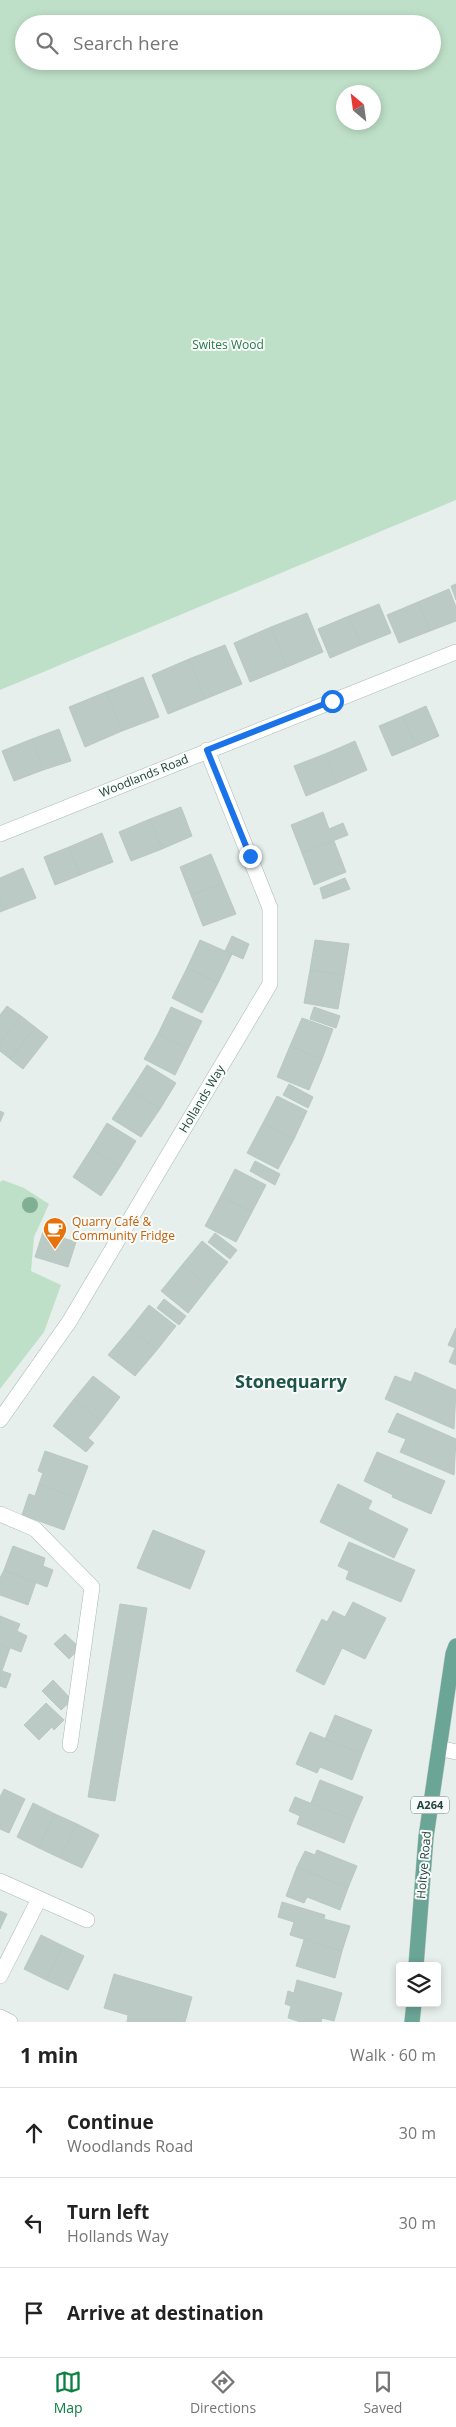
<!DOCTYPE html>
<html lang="en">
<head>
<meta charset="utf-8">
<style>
  body { margin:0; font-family:"Open Sans",sans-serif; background:#f2f2f2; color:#222 }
  .controls { position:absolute; right:15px; bottom:15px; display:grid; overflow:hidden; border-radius:5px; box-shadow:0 2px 8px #0003 }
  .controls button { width:45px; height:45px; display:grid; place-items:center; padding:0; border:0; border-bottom:1px solid #e0e0e0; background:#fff; color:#222; font:25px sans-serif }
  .compass { position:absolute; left:336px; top:85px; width:45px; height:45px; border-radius:50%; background:#fff; box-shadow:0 2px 8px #0003; rotate:331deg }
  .stop { position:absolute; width:15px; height:15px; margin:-11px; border:4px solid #1a73e8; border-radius:50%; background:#fff }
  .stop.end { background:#1a73e8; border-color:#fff; box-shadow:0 1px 5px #0008 }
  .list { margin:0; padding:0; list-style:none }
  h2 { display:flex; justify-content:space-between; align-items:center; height:65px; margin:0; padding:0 20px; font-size:21px }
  h2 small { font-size:16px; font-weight:400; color:#767676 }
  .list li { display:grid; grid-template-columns:32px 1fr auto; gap:15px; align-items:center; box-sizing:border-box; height:90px; padding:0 20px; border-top:1px solid #e0e0e0 }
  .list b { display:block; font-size:19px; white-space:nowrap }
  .list p { margin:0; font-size:16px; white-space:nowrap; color:#767676 }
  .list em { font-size:16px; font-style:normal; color:#767676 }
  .icon { flex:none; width:28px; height:28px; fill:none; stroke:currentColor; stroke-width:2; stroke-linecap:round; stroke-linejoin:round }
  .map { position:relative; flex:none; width:456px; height:2022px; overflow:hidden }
  .search { position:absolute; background:#fff; box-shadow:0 2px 8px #0003; left:15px; right:15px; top:15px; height:55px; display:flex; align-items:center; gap:12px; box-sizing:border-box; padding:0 18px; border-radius:28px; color:#767676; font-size:19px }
  .sheet { height:335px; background:#fff }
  nav { display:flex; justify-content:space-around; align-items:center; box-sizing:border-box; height:70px; border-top:1px solid #e0e0e0; background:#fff; font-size:14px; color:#767676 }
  nav a { display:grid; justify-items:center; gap:2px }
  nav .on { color:#0b8043 }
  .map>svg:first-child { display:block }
  .green { fill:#bfe0c8; fill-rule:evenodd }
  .building { fill:#bbcac4; stroke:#b8c9c2 }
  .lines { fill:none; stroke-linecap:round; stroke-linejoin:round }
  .lane-casing { stroke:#a8b8b2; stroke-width:16 }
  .street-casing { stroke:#a8b8b2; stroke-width:16 }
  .primary-casing { stroke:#c2cac8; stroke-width:16 }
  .lane { stroke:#fff; stroke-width:15 }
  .street { stroke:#fff; stroke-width:15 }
  .primary { stroke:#6aa596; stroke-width:15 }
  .tree { fill:#80af93 }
  .route { stroke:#1a73e8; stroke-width:6 }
  .labels { text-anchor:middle; stroke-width:4; stroke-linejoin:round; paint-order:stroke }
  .shield { fill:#f7fbf9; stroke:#637a73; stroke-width:1 }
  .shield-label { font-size:11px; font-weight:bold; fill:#24423a }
  .park-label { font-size:12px; fill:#2d7a4b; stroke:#f7fbf9 }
  .street-label { font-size:12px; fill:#24423a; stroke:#f7fbf9 }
  .food-label { font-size:12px; fill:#c56008; stroke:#f7fbf9; text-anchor:start }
  .district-label { font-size:18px; font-weight:bold; fill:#1f5548; stroke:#f7fbf9 }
</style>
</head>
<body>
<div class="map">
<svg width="456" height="2022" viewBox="0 0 456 2022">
  <rect width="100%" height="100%" fill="#e6efeb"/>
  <path class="green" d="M 0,0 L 456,0 L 456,500 L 0,690 ZM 24,24 L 432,24 L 432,61 L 24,61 ZM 344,92 L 374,92 L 374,122 L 344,122 Z
    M 3,1180 L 24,1188 L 49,1204 L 34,1237 L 31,1271 L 61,1285 L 44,1332 L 0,1389 L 0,1182 Z"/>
  <path class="building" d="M 456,584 L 456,600 L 451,586 Z
    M 449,589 L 456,607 L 456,621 L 430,631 L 418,602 Z
    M 418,602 L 430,631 L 399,643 L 387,615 Z
    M 379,604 L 391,633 L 361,645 L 349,616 Z
    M 307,613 L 323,652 L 287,667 L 271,627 Z
    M 349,616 L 361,645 L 330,658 L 318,629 Z
    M 271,627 L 287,667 L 250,682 L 234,643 Z
    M 225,645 L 242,684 L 205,699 L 189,659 Z
    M 189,659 L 205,699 L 168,714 L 152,675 Z
    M 143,677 L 159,717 L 122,731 L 106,692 Z
    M 106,692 L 122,731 L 85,747 L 69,707 Z
    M 426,706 L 439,736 L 416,746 L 403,716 Z
    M 403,716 L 416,746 L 392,756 L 379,726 Z
    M 59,729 L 71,761 L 43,770 L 32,739 Z
    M 32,739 L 43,770 L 14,781 L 2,751 Z
    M 355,741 L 367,770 L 337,783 L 325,754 Z
    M 325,754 L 337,783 L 306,796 L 294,766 Z
    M 181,807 L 192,836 L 162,849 L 150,819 Z
    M 323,812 L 329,829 L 343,823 L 348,835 L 302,853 L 291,825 Z
    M 150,819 L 162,849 L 131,861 L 119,832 Z
    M 102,833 L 113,862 L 80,875 L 69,847 Z
    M 334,841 L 346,872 L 314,885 L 302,853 Z
    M 69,847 L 80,875 L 55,885 L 44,857 Z
    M 211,854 L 223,883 L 191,895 L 180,867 Z
    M 23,868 L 36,898 L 5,910 L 0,897 L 0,878 Z
    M 345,878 L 350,889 L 323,899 L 320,888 Z
    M 223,883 L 236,914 L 203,926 L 191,895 Z
    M 0,897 L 5,910 L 0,912 Z
    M 232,936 L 249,944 L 243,959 L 225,951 Z
    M 200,940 L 232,954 L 218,983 L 187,968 Z
    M 315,940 L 349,944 L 344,975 L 310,970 Z
    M 187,968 L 218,983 L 202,1013 L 172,998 Z
    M 310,970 L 344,975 L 338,1009 L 304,1003 Z
    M 7,1006 L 21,1016 L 0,1043 L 0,1015 Z
    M 171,1007 L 202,1021 L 188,1049 L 158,1034 Z
    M 314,1007 L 340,1016 L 336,1028 L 310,1019 Z
    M 21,1016 L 35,1027 L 10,1059 L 0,1051 L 0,1043 Z
    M 302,1018 L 333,1029 L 322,1059 L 290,1046 Z
    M 35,1027 L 48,1037 L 23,1069 L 10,1059 Z
    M 158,1034 L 188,1049 L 175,1075 L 144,1059 Z
    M 290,1046 L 322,1059 L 309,1090 L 277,1077 Z
    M 147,1065 L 176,1083 L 160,1109 L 131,1090 Z
    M 289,1084 L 313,1097 L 308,1108 L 283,1095 Z
    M 131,1090 L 160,1109 L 141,1137 L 112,1119 Z
    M 277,1096 L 307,1111 L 294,1139 L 263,1123 Z
    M 0,1111 L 4,1113 L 0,1122 Z
    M 107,1123 L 136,1141 L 120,1167 L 91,1149 Z
    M 263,1123 L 294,1139 L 278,1169 L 247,1153 Z
    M 91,1149 L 120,1167 L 101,1196 L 73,1177 Z
    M 255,1161 L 280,1174 L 275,1185 L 250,1171 Z
    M 235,1169 L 266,1185 L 252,1212 L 221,1196 Z
    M 221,1196 L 252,1212 L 236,1242 L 205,1226 Z
    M 43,1232 L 76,1242 L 68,1267 L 35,1257 Z
    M 215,1233 L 237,1250 L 230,1259 L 208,1242 Z
    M 202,1241 L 228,1262 L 209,1286 L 182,1265 Z
    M 182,1265 L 209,1286 L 188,1313 L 161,1291 Z
    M 164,1299 L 186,1316 L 179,1325 L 157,1308 Z
    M 149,1305 L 176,1326 L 157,1350 L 130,1329 Z
    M 456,1328 L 456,1365 L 449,1362 L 455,1348 L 448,1345 Z
    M 130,1329 L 157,1350 L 135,1376 L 108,1355 Z
    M 415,1372 L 456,1390 L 454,1429 L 385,1399 L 395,1376 L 411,1382 Z
    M 93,1376 L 120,1397 L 101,1422 L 74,1399 Z
    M 74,1399 L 101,1422 L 88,1438 L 94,1443 L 86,1452 L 53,1426 Z
    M 397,1413 L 456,1439 L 454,1475 L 400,1452 L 406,1439 L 388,1432 Z
    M 45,1451 L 88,1466 L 76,1498 L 39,1484 L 43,1473 L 38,1471 Z
    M 377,1452 L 445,1481 L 431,1514 L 392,1497 L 393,1495 L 364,1481 Z
    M 39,1484 L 76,1498 L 64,1530 L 22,1515 L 29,1494 L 35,1496 Z
    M 338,1484 L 372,1501 L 368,1509 L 408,1529 L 394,1558 L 320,1522 Z
    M 153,1530 L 205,1551 L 190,1589 L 137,1568 Z
    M 349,1542 L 415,1570 L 401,1602 L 346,1579 L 349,1571 L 338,1566 Z
    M 13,1546 L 45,1558 L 43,1566 L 53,1570 L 47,1587 L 4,1570 Z
    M 4,1570 L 36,1582 L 28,1605 L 0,1595 L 0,1578 Z
    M 353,1602 L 386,1618 L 365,1659 L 342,1648 L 324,1685 L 296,1671 L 322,1619 L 327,1622 L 333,1611 L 345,1617 Z
    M 120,1604 L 147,1608 L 115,1801 L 88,1797 Z
    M 0,1616 L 20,1624 L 17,1631 L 27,1636 L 21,1652 L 0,1644 Z
    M 65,1634 L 80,1648 L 69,1659 L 54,1644 Z
    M 0,1644 L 10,1648 L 2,1671 L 11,1674 L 6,1688 L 0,1686 Z
    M 53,1680 L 72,1700 L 61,1710 L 42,1691 Z
    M 46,1703 L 64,1720 L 54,1730 L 52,1727 L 39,1740 L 24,1725 Z
    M 335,1715 L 372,1730 L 362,1754 L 325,1739 Z
    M 310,1732 L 362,1754 L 352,1780 L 320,1767 L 317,1773 L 296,1764 Z
    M 320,1780 L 363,1797 L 353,1820 L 311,1803 Z
    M 4,1789 L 25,1799 L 9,1833 L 0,1829 L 0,1797 Z
    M 295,1797 L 353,1820 L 344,1843 L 297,1824 L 300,1816 L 289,1811 Z
    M 33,1803 L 55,1814 L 39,1848 L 17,1837 Z
    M 55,1814 L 77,1824 L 60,1858 L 39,1848 Z
    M 77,1824 L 99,1835 L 82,1868 L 60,1858 Z
    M 317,1850 L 357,1866 L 348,1888 L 297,1867 L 305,1851 L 315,1855 Z
    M 297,1867 L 348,1888 L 340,1910 L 307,1897 L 304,1903 L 286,1896 Z
    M 282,1902 L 325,1915 L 324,1919 L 350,1926 L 342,1951 L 290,1935 L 294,1922 L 278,1917 Z
    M 0,1911 L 7,1914 L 0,1929 Z
    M 41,1935 L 63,1946 L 46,1980 L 24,1969 Z
    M 304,1940 L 342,1951 L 335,1978 L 296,1966 Z
    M 63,1946 L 84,1956 L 68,1990 L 46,1980 Z
    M 114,1974 L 192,1997 L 185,2022 L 127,2022 L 128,2015 L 104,2008 Z
    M 297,1980 L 342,1993 L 334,2021 L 322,2018 L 321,2022 L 301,2022 L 288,2018 L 291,2006 L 285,2004 L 288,1991 L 294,1993 Z"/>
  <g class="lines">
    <g class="lane-casing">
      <path id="lane" d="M 0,1514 L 35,1529 L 92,1587 L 70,1745"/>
    </g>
    <g class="street-casing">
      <path id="street" d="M 0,834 L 456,652
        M 0,1420 L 69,1322 L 270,984 L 270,908 L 207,750
        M 439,1748 L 456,1752
        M 0,1881 L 87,1920
        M 0,1976 L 39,1899
        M 0,2017 L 10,2022"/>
    </g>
    <g class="primary-casing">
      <path id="primary" d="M 416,1966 L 426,1837 L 453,1654 L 456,1646
        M 412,2022 L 414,2003"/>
    </g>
    <use href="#lane" class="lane"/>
    <use href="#street" class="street"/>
    <use href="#primary" class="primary"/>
  </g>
  <circle class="tree" cx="30" cy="1205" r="8"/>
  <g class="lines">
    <path class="route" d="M 250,856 L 207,750 L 332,701"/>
  </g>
  <defs>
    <g id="cafe-pin" transform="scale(1.25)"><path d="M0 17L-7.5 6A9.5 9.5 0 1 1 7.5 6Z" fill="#e8710a" stroke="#f7fbf9"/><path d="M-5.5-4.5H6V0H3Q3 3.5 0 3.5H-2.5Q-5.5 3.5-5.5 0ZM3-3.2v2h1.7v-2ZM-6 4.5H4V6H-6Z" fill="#fff"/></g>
  </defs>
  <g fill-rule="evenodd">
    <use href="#cafe-pin" x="55" y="1229"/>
  </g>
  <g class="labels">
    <rect class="shield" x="411" y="1796.5" width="38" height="17" rx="4"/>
    <g class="shield-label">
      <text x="430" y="1809">A264</text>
    </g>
    <g class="park-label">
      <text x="228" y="349">Swites Wood</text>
    </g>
    <g class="street-label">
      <text transform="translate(144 776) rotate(-22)" y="4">Woodlands Road</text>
      <text transform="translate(202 1099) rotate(-59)" y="4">Hollands Way</text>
      <text transform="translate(424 1865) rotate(-85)" y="4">Holtye Road</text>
    </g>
    <g class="food-label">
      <text x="72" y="1226">Quarry Café &amp;<tspan x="72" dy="14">Community Fridge</tspan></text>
    </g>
    <g class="district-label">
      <text x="291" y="1388">Stonequarry</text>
    </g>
  </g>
</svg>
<div class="controls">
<button><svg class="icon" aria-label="layers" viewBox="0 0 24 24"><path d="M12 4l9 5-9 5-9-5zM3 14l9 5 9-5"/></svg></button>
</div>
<svg class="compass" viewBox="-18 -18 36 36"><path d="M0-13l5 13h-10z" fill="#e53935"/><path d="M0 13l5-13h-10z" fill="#767676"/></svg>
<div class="stop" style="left:332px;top:701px"></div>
<div class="stop end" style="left:250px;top:856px"></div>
<div class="search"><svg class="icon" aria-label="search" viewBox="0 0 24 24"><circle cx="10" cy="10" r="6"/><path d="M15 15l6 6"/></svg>Search here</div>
</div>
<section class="sheet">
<h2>1 min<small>Walk · 60 m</small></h2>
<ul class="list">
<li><svg class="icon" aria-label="ahead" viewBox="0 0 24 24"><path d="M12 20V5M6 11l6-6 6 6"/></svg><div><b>Continue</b><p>Woodlands Road</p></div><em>30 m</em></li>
<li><svg class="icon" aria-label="left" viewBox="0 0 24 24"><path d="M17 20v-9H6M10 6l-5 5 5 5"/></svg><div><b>Turn left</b><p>Hollands Way</p></div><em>30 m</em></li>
<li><svg class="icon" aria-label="arrive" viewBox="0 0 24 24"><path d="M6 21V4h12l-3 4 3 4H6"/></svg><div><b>Arrive at destination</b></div></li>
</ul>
</section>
<nav>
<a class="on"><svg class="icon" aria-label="map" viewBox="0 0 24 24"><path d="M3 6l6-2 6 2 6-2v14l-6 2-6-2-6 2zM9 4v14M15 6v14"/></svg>Map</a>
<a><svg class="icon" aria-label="directions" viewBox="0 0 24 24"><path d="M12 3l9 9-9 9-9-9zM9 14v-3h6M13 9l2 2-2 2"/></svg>Directions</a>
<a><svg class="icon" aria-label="saved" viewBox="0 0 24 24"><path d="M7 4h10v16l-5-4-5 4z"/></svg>Saved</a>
</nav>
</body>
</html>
